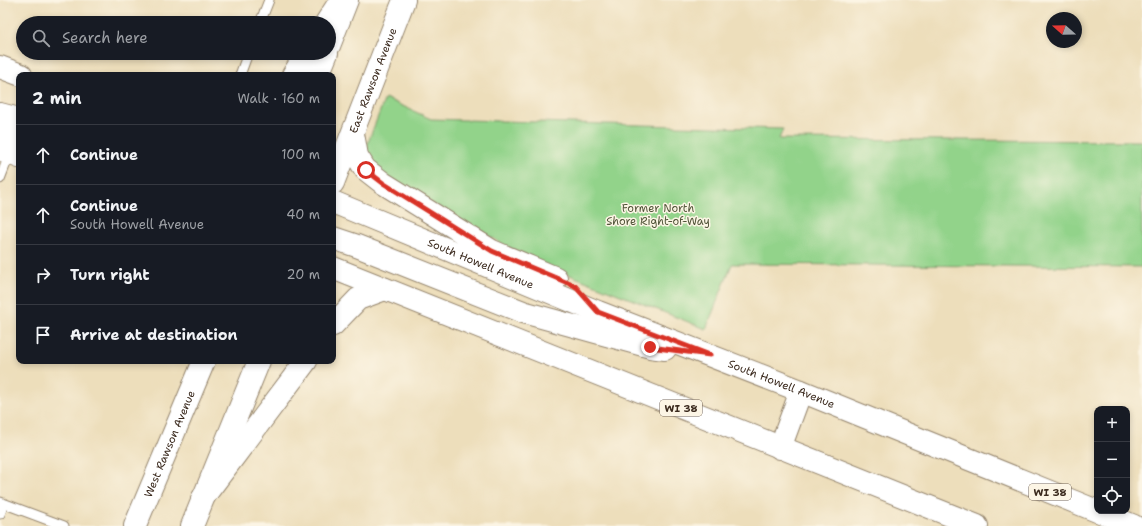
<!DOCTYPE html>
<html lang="en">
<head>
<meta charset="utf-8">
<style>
  body { margin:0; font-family:"Shantell Sans",sans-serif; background:#242831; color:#f1f3f6 }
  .controls { position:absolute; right:12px; bottom:12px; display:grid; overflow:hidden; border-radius:8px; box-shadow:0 2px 6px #0003 }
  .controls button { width:36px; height:36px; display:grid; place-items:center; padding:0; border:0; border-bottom:1px solid #363941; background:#171b24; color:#f1f3f6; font:20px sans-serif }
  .compass { position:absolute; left:1046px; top:12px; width:36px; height:36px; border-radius:50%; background:#171b24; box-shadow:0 2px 6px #0003; rotate:290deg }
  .stop { position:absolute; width:12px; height:12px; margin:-9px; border:3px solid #d93025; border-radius:50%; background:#fff }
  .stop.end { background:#d93025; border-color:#fff; box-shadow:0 1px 4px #0008 }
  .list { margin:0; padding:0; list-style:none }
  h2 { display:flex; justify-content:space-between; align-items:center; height:52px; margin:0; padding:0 16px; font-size:17px }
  h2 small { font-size:13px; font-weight:400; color:#9ea1a6 }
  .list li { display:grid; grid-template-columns:26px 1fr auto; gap:12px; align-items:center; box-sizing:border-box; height:60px; padding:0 16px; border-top:1px solid #363941 }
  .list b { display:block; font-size:15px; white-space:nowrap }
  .list p { margin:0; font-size:13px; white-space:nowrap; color:#9ea1a6 }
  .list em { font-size:13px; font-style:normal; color:#9ea1a6 }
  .icon { flex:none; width:22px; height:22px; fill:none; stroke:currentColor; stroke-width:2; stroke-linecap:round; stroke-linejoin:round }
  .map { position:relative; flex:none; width:1142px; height:526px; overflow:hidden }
  .search { position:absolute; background:#171b24; box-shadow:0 2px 6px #0003; left:16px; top:16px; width:320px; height:44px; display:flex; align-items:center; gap:10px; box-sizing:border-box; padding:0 14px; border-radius:22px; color:#9ea1a6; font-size:15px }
  .panel { position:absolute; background:#171b24; box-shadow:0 2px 6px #0003; left:16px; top:72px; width:320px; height:292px; border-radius:8px }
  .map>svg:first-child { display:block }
  .green { fill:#92d38a; stroke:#667e54 }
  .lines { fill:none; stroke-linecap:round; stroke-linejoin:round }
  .service-casing { stroke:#94846c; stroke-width:11 }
  .secondary-casing { stroke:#94846c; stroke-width:24 }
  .primary-casing { stroke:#94846c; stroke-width:24 }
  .service { stroke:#fff; stroke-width:9 }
  .secondary { stroke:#fff; stroke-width:22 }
  .primary { stroke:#fff; stroke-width:22 }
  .route { stroke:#d93025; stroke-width:5 }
  .labels { text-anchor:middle; stroke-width:3; stroke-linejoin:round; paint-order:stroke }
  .shield { fill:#fcf5e5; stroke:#75675a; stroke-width:1 }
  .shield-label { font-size:10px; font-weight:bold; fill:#3b2a1e }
  .street-label { font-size:11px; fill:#3b2a1e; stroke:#fcf5e5 }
  .park-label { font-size:11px; fill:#515439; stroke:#fcf5e5 }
</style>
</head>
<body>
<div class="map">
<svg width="1142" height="526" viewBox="0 0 1142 526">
  <rect width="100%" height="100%" fill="#fcf5e5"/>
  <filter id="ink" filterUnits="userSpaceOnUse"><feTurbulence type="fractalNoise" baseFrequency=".025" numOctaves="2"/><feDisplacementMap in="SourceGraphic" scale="8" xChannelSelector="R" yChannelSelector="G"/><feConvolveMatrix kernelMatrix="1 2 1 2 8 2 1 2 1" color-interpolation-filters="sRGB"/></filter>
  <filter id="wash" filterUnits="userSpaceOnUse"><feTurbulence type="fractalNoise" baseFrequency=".012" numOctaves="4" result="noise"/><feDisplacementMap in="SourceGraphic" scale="16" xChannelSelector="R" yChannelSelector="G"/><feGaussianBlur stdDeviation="0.9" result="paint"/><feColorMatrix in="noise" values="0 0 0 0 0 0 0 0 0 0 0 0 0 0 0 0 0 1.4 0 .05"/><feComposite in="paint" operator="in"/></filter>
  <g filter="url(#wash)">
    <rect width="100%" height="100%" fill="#eddebb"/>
    <path class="green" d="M 385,98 L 431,119 L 783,129 L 779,139 L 1142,141 L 1142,267 L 732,264 L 706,329 L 555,269 L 508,247 L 379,173 L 367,151 L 367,145 Z"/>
  </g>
  <g filter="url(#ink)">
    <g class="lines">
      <g class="service-casing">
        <path id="service" d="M 260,23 L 269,0
          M 240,75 L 248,53
          M 0,179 L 10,153
          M 0,502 L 64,526
          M 0,514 L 4,504"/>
      </g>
      <g class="secondary-casing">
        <g id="secondary">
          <path d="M 329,46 L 347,0"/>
          <path d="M 318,75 L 327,53"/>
          <path id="s1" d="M 333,183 L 404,0"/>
          <path id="s2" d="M 135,526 L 204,361"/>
          <path d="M 192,526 L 259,361"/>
        </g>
      </g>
      <g class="primary-casing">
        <g id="primary">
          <path d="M 326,23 L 341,0"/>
          <path d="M 0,67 L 21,75"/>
          <path d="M 293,75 L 307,53"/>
          <path d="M 0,114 L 19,119"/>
          <path d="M 0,133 L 19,141"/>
          <path d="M 353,134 L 357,156 L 365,169 L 383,183 L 492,251 L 556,278"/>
          <path d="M 0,149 L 19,157"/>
          <path id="s3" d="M 333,202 L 598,312 L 801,391 L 1097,511"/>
          <path d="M 333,238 L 357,246 L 523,312 L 650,347 L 665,349"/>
          <path d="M 333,268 L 977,526"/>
          <path d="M 333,325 L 358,299 L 385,289"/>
          <path d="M 780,448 L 801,391"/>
          <path d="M 202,499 L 306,361"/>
          <path d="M 1098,511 L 1134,526"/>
        </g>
      </g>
      <use href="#service" class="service"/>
      <use href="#secondary" class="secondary"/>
      <use href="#primary" class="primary"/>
    </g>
  </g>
  <g class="lines" filter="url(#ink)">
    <path class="route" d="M 366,170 L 383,183 L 492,251 L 575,286 L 598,312 L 710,355 L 650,347"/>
  </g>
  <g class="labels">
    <g class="shield">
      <rect x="660" y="400" width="42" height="16" rx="3"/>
      <rect x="1029" y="484" width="42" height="16" rx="3"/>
    </g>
    <g class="shield-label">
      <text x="681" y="412">WI 38</text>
      <text x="1050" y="496">WI 38</text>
    </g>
    <g class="street-label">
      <text dy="4" stroke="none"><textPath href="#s1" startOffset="110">East Rawson Avenue</textPath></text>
      <text dy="4" stroke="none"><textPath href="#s3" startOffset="160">South Howell Avenue</textPath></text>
      <text dy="4" stroke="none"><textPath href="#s3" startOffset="484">South Howell Avenue</textPath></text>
      <text dy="4" stroke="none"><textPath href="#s2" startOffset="89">West Rawson Avenue</textPath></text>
    </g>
    <g class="park-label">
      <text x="658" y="212">Former North<tspan x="658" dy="13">Shore Right-of-Way</tspan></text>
    </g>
  </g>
</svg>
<div class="controls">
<button>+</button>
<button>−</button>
<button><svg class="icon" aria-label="locate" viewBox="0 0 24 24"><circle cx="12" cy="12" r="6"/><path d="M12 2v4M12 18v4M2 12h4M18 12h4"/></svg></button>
</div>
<svg class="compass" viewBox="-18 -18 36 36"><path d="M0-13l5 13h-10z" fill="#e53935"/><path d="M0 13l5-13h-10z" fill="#9ea1a6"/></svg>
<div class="stop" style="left:366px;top:170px"></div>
<div class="stop end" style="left:650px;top:347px"></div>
<div class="search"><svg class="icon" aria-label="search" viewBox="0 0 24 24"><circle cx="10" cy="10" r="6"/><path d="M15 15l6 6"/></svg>Search here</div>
<section class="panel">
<h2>2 min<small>Walk · 160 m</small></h2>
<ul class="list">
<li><svg class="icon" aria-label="ahead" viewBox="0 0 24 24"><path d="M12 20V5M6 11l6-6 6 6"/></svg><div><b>Continue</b></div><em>100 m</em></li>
<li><svg class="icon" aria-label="ahead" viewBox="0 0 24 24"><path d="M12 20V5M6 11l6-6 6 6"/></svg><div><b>Continue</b><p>South Howell Avenue</p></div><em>40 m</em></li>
<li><svg class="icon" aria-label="right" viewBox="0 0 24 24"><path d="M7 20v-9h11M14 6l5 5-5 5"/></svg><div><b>Turn right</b></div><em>20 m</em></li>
<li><svg class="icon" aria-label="arrive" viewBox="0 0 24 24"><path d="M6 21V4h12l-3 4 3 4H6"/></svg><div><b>Arrive at destination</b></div></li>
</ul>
</section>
</div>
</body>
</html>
